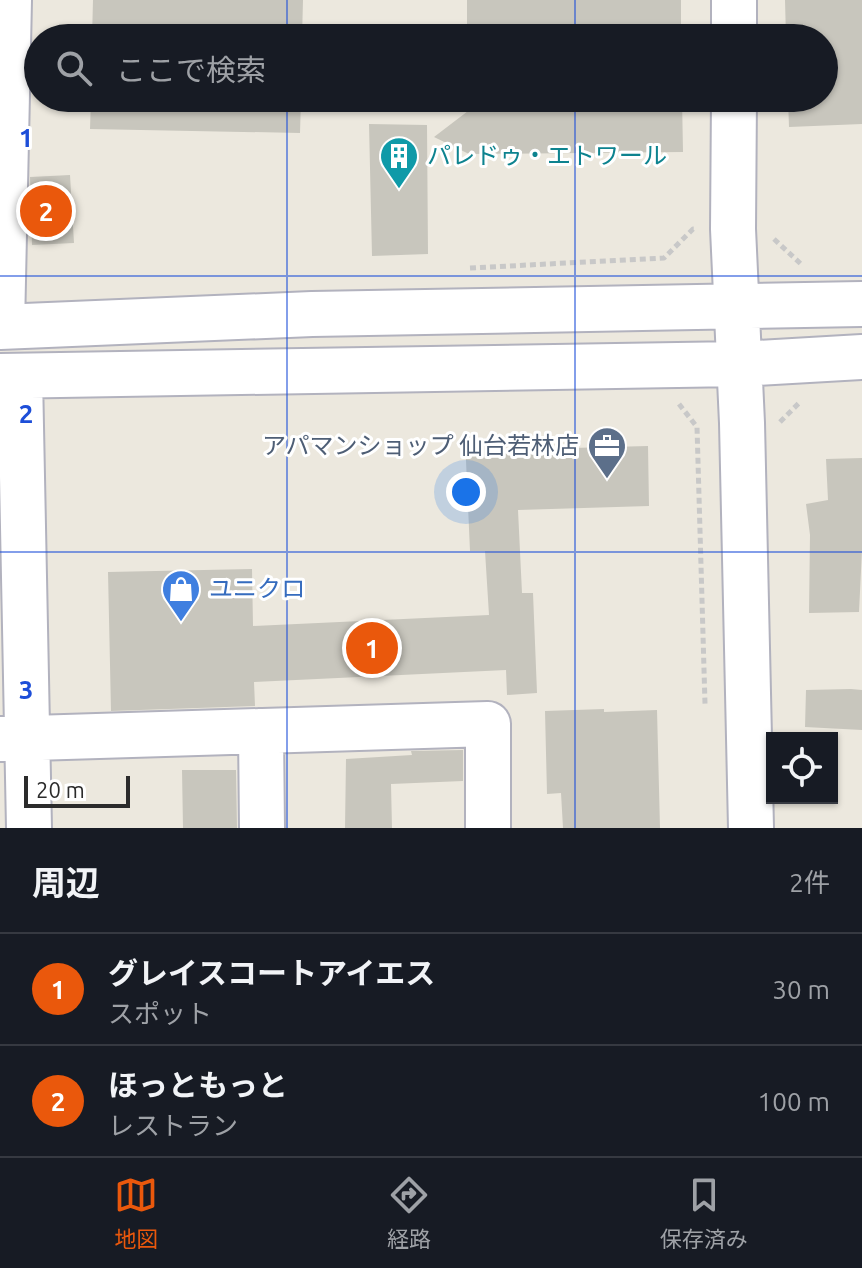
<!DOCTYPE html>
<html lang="ja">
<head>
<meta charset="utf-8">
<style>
  body { margin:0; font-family:Ubuntu,"Noto Sans JP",sans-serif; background:#20242c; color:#f1f3f6 }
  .controls { position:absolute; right:24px; bottom:24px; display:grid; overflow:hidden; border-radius:0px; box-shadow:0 2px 6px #0004 }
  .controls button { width:72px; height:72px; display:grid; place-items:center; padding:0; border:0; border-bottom:2px solid #363941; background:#171b24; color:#f1f3f6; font:40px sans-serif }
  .scale { position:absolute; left:24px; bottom:20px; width:106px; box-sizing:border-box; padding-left:8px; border:4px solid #2b2b2b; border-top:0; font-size:22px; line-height:28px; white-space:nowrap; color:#2b2b2b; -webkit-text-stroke:6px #fff; paint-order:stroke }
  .you { position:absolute; left:466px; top:492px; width:28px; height:28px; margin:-20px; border:6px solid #fff; border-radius:50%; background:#1a73e8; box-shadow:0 0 0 12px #1a73e833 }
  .badge { display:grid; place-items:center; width:52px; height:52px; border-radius:50%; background:#ea580c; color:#fff; font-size:26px; font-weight:700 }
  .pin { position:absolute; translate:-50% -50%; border:4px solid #fff; box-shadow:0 2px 8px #0006 }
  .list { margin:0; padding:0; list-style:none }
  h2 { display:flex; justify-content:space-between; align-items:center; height:104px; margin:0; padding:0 32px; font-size:34px }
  h2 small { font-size:26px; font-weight:400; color:#9ea1a6 }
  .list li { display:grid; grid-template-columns:52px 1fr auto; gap:24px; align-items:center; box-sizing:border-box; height:112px; padding:0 32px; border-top:2px solid #363941 }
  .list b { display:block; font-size:30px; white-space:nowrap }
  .list p { margin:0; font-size:26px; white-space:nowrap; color:#9ea1a6 }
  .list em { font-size:26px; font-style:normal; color:#9ea1a6 }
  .icon { flex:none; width:44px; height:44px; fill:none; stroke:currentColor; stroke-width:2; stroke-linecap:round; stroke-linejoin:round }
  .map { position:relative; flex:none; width:862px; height:828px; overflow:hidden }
  .search { position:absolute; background:#171b24; box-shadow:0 2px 6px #0004; left:24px; right:24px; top:24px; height:88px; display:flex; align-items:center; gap:20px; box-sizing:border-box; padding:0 28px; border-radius:44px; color:#9ea1a6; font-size:30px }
  .sheet { height:328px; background:#171b24 }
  nav { display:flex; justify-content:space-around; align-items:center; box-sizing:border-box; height:112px; border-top:2px solid #363941; background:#171b24; font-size:22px; color:#9ea1a6 }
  nav a { display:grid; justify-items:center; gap:4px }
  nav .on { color:#ea580c }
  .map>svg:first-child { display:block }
  .building { fill:#c8c6bd }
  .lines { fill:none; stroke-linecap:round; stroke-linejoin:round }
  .minor-casing { stroke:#b2b2be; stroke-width:48 }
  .path { stroke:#c8c8c8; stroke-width:5; stroke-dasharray:6 4; stroke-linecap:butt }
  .minor { stroke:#fff; stroke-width:44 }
  .grid { fill:none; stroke:#1d4ed8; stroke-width:2; stroke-opacity:0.55 }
  .labels { text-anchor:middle; stroke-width:6; stroke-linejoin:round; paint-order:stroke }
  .culture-label { font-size:24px; fill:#0d838f; stroke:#fff; text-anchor:start }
  .service-label { font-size:24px; fill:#4e5e75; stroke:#fff; text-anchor:end }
  .shop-label { font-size:24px; fill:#366cbe; stroke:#fff; text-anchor:start }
  .grid-label { font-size:26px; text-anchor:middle; font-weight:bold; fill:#1d4ed8; stroke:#fff; stroke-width:6; stroke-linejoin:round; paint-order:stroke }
</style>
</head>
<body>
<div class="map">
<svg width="862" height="828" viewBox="0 0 862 828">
  <rect width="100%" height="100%" fill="#ece8de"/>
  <path class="building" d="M 93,0 L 303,0 L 302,38 L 92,38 Z
    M 467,0 L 681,0 L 681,38 L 467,38 Z
    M 785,0 L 862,0 L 862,124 L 789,127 L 788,98 L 824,98 L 824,38 L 786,38 Z
    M 91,98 L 301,98 L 300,133 L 90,129 Z
    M 468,98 L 682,98 L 683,152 L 469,154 L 434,137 L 468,111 Z
    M 369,124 L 427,125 L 428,254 L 372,256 Z
    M 70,175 L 74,243 L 32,245 L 30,177 Z
    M 465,438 L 493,438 L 495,455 L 534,449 L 648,446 L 649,506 L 518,510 L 522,593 L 533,593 L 537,693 L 507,695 L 506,670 L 254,682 L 255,706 L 111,711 L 108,572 L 252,569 L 253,626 L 489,615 L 485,551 L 470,551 Z
    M 862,458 L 862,550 L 859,612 L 809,613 L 810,535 L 806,504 L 828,500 L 826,459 Z
    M 851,689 L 862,690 L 862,730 L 805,727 L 806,690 Z
    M 604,709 L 604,712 L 657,710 L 660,828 L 563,828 L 561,793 L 547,794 L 545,711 Z
    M 463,750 L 463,781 L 391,784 L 392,828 L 345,828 L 346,759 L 412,755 L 411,751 Z
    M 182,770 L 236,770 L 237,828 L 183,828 Z"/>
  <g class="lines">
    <g class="minor-casing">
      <path id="minor" d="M 734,38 L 734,0
        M 734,98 L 733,229 L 742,423 L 751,828
        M 0,327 L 312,314 L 862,304
        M 2,327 L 9,0
        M 0,376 L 739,364 L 862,357
        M 20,376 L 29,828
        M 261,731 L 262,828
        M 0,739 L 488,724 L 488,828"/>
    </g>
    <path class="path" d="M 774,239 L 802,265
      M 470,268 L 664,258 L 693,229 L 696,229
      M 679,404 L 697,427 L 705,704
      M 780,422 L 801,401"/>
    <use href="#minor" class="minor"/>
  </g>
  <path class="grid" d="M 287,0 L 287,38M 575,0 L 575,38M 287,98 L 287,828M 575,98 L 575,828M 0,276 L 862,276M 0,552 L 862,552"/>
  <defs>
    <g id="building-pin" transform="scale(2)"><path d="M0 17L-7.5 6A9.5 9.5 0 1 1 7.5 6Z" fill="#0f9aa8" stroke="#fff"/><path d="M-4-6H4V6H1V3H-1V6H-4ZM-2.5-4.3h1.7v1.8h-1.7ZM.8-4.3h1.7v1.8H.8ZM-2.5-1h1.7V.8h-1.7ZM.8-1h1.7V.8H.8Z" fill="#fff"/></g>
    <g id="office-pin" transform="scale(2)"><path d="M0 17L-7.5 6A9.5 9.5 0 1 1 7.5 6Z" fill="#5c6f8a" stroke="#fff"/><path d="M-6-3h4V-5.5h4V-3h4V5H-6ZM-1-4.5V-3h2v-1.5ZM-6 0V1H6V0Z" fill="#fff"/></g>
    <g id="shop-pin" transform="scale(2)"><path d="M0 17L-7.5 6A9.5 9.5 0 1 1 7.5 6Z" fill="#3f7fe0" stroke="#fff"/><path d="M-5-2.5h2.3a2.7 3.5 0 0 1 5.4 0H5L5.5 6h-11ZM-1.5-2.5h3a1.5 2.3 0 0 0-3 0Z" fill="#fff"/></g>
  </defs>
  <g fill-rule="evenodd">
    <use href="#building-pin" x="399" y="156"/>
    <use href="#office-pin" x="607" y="446"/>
    <use href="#shop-pin" x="181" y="589"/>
  </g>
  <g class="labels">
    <g class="culture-label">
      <text x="427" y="164">パレドゥ・エトワール</text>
    </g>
    <g class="service-label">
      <text x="579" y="454">アパマンショップ 仙台若林店</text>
    </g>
    <g class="shop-label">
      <text x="209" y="597">ユニクロ</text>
    </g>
  </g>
  <g class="grid-label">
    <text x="26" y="147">1</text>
    <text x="26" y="423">2</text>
    <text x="26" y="699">3</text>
  </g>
</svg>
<div class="controls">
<button><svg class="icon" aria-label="locate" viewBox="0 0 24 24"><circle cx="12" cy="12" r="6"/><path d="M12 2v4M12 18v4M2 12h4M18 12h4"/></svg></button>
</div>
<div class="scale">20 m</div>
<div class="you"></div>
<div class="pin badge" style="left:372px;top:648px">1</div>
<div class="pin badge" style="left:46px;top:211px">2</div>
<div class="search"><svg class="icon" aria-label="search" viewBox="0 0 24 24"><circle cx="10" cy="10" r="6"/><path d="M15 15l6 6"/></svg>ここで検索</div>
</div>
<section class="sheet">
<h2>周辺<small>2件</small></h2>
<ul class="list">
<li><span class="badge">1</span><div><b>グレイスコートアイエス</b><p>スポット</p></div><em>30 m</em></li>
<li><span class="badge">2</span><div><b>ほっともっと</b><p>レストラン</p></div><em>100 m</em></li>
</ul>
</section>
<nav>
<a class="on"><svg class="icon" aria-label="map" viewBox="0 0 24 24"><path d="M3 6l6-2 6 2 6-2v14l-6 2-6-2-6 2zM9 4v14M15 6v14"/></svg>地図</a>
<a><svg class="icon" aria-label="directions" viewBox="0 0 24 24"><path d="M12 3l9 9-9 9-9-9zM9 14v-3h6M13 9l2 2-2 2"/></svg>経路</a>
<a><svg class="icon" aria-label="saved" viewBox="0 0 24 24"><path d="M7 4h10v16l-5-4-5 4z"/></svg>保存済み</a>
</nav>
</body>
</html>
